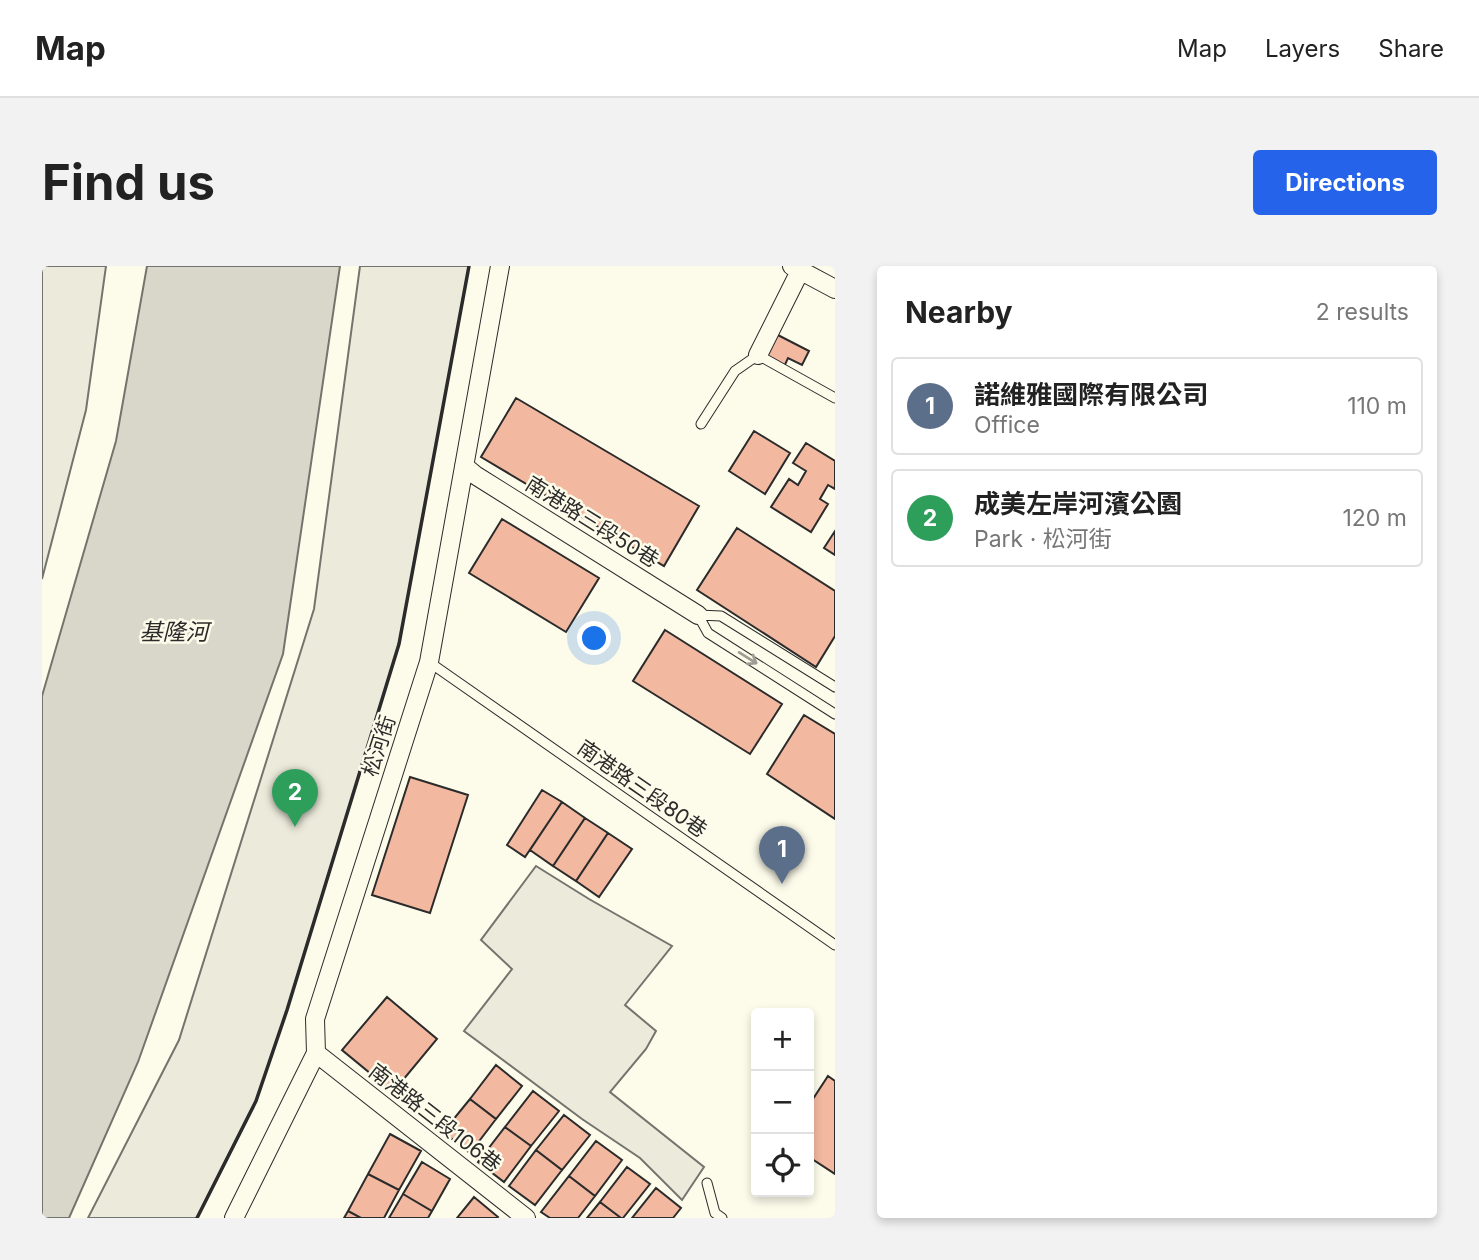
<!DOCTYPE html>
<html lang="en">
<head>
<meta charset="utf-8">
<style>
  body { margin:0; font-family:Inter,"Noto Sans TC",sans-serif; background:#f2f2f2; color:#222 }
  .controls { position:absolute; right:21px; bottom:21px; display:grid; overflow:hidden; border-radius:7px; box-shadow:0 4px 10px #0003 }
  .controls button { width:63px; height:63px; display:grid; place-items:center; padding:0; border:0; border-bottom:2px solid #e0e0e0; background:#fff; color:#222; font:35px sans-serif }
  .you { position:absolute; left:553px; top:373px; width:24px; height:24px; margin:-18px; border:5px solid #fff; border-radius:50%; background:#1a73e8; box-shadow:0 0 0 10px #1a73e833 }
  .badge { display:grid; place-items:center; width:46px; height:46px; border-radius:50%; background:#2563eb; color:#fff; font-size:23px; font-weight:700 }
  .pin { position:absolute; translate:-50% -58px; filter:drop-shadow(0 2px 4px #0008) }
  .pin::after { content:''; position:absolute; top:37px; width:24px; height:21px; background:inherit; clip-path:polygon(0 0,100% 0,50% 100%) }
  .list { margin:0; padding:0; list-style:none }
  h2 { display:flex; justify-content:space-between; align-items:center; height:91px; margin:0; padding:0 28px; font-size:30px }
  h2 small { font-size:23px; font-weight:400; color:#767676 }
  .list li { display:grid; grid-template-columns:46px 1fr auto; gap:21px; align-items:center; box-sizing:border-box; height:98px; margin:0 14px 14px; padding:0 14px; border:2px solid #e0e0e0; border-radius:7px }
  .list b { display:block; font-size:26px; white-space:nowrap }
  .list p { margin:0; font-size:23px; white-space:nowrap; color:#767676 }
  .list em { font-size:23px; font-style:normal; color:#767676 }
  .icon { flex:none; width:38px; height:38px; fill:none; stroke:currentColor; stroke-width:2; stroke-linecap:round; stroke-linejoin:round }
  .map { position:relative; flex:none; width:793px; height:952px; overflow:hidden; border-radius:7px }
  header { display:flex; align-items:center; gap:42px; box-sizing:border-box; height:98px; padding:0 35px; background:#fff; border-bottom:2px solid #e0e0e0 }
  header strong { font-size:33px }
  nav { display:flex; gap:38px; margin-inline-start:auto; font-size:24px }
  .intro { display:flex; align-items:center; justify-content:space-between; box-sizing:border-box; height:168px; padding:0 42px }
  h1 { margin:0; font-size:49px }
  .button { padding:18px 32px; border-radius:7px; background:#2563eb; color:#fff; font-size:24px; font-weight:700 }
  main { display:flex; gap:42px; padding:0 42px }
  aside { flex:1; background:#fff; border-radius:7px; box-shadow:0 4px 10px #0003 }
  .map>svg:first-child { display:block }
  .green { fill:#ecebdb; stroke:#74746e; stroke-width:2 }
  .parking { fill:#eceadb; stroke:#74746e; stroke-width:2 }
  .water { fill:#d8d7c9; stroke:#74746e; stroke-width:2 }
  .building { fill:#f2b8a0; stroke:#2b2b2b; stroke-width:2 }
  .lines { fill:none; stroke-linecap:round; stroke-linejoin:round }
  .lane-casing { stroke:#2b2b2b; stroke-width:11 }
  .street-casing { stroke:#2b2b2b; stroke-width:20 }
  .lane { stroke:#fdfbea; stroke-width:9 }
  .street { stroke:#fdfbea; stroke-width:18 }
  .wall { stroke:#2b2b2b; stroke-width:3.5 }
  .oneway { stroke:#9e9d94 }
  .labels { text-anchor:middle; stroke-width:5; stroke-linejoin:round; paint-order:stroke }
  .street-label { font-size:21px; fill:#2b2b2b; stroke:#fdfbea }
  .water-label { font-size:23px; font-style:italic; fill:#2b2b2b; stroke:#fdfbea }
</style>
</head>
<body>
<header>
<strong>Map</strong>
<nav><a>Map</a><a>Layers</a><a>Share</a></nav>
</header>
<div class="intro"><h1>Find us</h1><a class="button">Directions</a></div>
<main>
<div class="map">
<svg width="793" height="952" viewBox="0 0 793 952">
  <rect width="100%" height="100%" fill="#fdfbea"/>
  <path class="green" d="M 0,0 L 64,0 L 44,144 L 0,313 Z
    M 318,0 L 427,0 L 357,378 L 245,744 L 214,835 L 155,952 L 46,952 L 137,774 L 272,343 Z"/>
  <path class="parking" d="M 494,600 L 547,633 L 630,680 L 583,739 L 614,765 L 604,783 L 568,826 L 662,901 L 640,934 L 598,892 L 540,853 L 422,765 L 470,703 L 439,674 Z"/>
  <path class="water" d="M 105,0 L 298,0 L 241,388 L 96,796 L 27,952 L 0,952 L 0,430 L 74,175 Z"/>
  <path class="building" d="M 730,66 L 767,85 L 760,99 L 746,92 L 742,101 L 717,89 Z
    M 474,132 L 657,240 L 622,300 L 439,191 Z
    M 712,165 L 748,187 L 723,228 L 687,205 Z
    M 764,177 L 793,195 L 793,223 L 786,219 L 778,233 L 786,238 L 769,266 L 729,241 L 747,213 L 756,219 L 764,205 L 751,197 Z
    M 460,253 L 557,312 L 524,366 L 427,307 Z
    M 695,262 L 793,325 L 793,370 L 774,401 L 655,324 Z
    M 793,265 L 793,289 L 782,282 Z
    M 623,364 L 740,438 L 708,488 L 591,415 Z
    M 762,449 L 793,468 L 793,553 L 725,508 Z
    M 368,511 L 426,529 L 388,647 L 330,629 Z
    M 500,524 L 520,536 L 483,591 L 465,579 Z
    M 520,536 L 543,552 L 511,600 L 488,584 Z
    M 543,552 L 566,567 L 534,615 L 511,600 Z
    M 566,567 L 590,583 L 557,631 L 534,615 Z
    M 345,731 L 395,773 L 351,826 L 300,784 Z
    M 454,799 L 480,820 L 454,853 L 428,833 Z
    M 786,810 L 793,815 L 793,908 L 767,891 L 767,839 Z
    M 491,825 L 517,845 L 489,880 L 463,861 Z
    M 428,833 L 454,853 L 428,887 L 401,866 Z
    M 522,849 L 548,869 L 520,904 L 494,884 Z
    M 463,861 L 489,880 L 462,916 L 436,896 Z
    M 348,868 L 379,885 L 357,924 L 326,908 Z
    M 554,875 L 580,894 L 553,930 L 527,910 Z
    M 494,884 L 520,904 L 493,939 L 467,920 Z
    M 380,896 L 408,913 L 390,945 L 361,928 Z
    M 585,901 L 608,918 L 581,952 L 579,952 L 558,936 Z
    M 326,908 L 357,924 L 342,952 L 319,952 L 306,945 Z
    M 527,910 L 553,930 L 536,952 L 508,952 L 499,946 Z
    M 614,922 L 639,942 L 631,952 L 590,952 Z
    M 361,928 L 390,945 L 386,952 L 347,952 Z
    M 432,931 L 456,951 L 455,952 L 415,952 Z
    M 558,936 L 579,952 L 545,952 Z
    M 306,945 L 319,952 L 302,952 Z"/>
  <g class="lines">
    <g class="lane-casing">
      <path id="lane" d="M 659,158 L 693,105 L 716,89 L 793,132
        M 656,349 L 666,367 L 793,448
        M 656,349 L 679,350 L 793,421
        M 387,396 L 793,679
        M 665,917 L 673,947 L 680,952"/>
    </g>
    <g class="street-casing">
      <path id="street" d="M 750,0 L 793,23
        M 716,89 L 758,5
        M 422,200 L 433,209 L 656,349
        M 274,787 L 484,952
        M 192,952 L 274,787 L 273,753 L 387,396 L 458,0"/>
    </g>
    <use href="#lane" class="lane"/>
    <use href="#street" class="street"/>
    <path class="wall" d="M 155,952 L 214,835 L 245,744 L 357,378 L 427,0"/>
  </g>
  <defs><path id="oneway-shaft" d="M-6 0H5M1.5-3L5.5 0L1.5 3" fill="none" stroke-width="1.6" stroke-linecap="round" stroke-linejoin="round" transform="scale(1.75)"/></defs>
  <use class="oneway" href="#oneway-shaft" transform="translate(706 392) rotate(32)"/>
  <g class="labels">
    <g class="street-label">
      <text transform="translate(550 256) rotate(32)" y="7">南港路三段50巷</text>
      <text transform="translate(337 480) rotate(-72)" y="7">松河街</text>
      <text transform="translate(600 523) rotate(35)" y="7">南港路三段80巷</text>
      <text transform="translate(393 852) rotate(38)" y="7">南港路三段106巷</text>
    </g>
    <g class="water-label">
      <text x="132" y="374">基隆河</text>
    </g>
  </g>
</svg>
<div class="controls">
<button>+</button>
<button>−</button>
<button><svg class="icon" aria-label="locate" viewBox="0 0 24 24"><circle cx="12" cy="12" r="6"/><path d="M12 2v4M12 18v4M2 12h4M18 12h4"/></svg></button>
</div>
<div class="you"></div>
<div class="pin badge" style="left:740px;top:618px;background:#5c6f8a">1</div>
<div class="pin badge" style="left:253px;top:561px;background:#2e9e5b">2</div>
</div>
<aside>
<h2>Nearby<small>2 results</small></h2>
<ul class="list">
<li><span class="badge" style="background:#5c6f8a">1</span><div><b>諾維雅國際有限公司</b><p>Office</p></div><em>110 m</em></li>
<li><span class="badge" style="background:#2e9e5b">2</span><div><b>成美左岸河濱公園</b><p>Park · 松河街</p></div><em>120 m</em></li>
</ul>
</aside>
</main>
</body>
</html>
